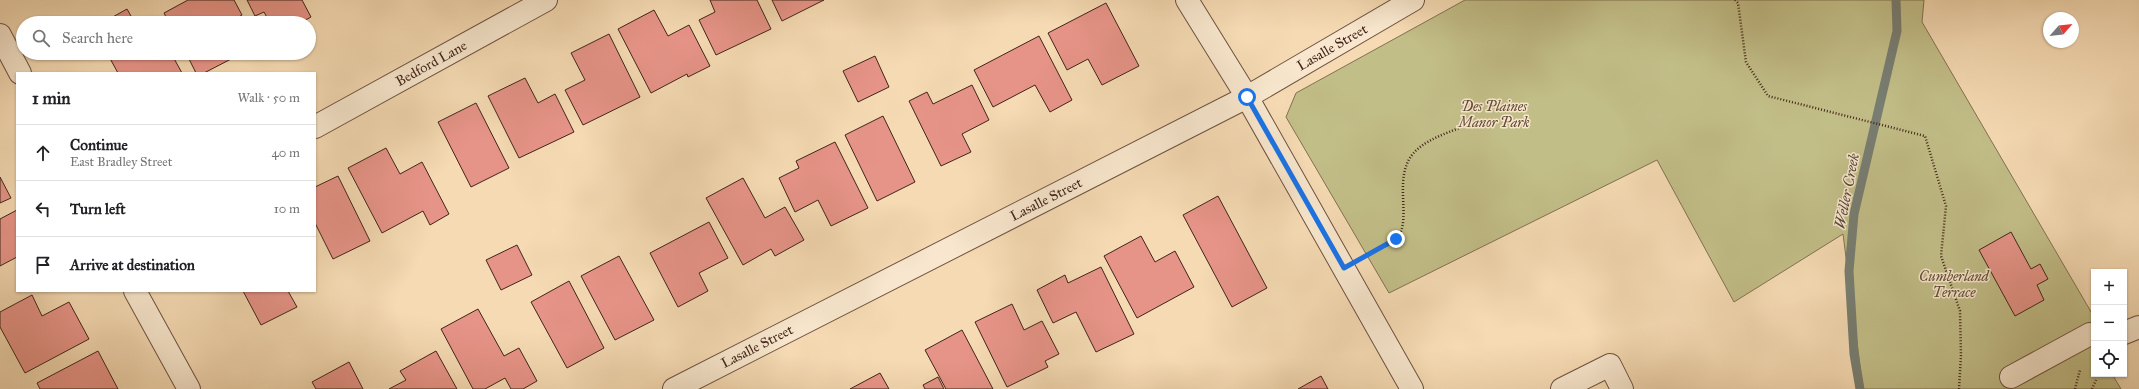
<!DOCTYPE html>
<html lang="en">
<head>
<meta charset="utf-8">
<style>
  body { margin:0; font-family:"IM FELL Great Primer",serif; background:#f6f6f6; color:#202124 }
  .controls { position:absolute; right:12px; bottom:12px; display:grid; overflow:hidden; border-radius:0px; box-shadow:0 1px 3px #0004 }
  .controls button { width:36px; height:36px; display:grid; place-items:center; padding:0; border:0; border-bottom:1px solid #e0e0e0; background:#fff; color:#202124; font:20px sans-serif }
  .compass { position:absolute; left:2043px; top:12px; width:36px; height:36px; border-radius:50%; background:#fff; box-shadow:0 1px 3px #0004; rotate:63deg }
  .stop { position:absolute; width:12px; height:12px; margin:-9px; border:3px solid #1a73e8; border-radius:50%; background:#fff }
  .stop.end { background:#1a73e8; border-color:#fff; box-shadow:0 1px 4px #0008 }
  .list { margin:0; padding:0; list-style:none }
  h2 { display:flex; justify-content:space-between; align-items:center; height:52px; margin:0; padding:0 16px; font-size:17px }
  h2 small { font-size:13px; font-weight:400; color:#757577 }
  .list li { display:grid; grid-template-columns:26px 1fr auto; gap:12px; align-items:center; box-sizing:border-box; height:56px; padding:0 16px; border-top:1px solid #e0e0e0 }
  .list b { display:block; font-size:15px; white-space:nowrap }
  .list p { margin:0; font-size:13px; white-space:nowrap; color:#757577 }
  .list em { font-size:13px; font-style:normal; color:#757577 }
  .icon { flex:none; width:22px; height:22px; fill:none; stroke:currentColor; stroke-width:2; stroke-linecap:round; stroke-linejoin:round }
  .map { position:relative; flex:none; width:2139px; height:389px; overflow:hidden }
  .search { position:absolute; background:#fff; box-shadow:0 1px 3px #0004; left:16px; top:16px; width:300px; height:44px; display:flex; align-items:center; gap:10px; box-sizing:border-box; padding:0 14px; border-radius:22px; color:#757577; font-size:15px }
  .panel { position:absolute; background:#fff; box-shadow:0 1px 3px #0004; left:16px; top:72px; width:300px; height:220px; border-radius:0px }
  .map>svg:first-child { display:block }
  .green { fill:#c2be88; stroke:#827150 }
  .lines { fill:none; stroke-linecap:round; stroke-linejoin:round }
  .stream { stroke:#787e72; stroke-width:9 }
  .building { fill:#e79488; stroke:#412419 }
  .minor-casing { stroke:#6e5240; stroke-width:24 }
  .path { stroke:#412419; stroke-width:2.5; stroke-dasharray:1 2; stroke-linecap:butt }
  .minor { stroke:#f8e7ce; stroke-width:22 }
  .route { stroke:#1a73e8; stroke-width:5 }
  .labels { text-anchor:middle; stroke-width:3; stroke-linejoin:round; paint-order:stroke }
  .street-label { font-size:14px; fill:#412419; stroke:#f8e7ce }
  .park-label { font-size:14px; font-style:italic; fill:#614a35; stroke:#f8e7ce }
  .water-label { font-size:15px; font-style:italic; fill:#584a3e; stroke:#f8e7ce }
</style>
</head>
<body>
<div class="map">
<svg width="2139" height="389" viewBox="0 0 2139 389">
  <rect width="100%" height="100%" fill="#f5dab3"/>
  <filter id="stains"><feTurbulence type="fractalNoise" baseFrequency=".005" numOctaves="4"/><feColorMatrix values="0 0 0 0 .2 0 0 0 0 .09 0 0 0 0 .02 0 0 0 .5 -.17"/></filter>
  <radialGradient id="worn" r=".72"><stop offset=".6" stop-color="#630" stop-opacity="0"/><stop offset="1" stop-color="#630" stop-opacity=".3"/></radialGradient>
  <path class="green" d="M 1465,0 L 1924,0 L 1922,22 L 2094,317 L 2094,374 L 2112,374 L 2121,389 L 1863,389 L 1843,234 L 1734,302 L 1657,160 L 1389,293 L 1286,117 L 1296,93 Z"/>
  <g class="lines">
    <path class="stream" d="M 1860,389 L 1854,354 L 1849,271 L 1854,214 L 1897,31 L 1896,0"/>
  </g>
  <path class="building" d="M 188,0 L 234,0 L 242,15 L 228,23 L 169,23 L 164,13 Z
    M 247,0 L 302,0 L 311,17 L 300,23 L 270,23 L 264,12 L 255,16 Z
    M 710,0 L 757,0 L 771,29 L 716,55 L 699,20 L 715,12 Z
    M 772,0 L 824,0 L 782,21 Z
    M 1106,3 L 1139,66 L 1102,85 L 1088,59 L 1067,70 L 1048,33 Z
    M 127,9 L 135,23 L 102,23 Z
    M 654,10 L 668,36 L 689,25 L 710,66 L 688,77 L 687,74 L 651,93 L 618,29 Z
    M 609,34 L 640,97 L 583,125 L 565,90 L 585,80 L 571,53 Z
    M 1039,36 L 1072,100 L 1050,112 L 1035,85 L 993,107 L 974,70 Z
    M 107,53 L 171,53 L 182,73 L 118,73 Z
    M 186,53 L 230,53 L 233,58 L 204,73 L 196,73 Z
    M 875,56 L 889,87 L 858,102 L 843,71 Z
    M 525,78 L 538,103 L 555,94 L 574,132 L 519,158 L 488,96 Z
    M 972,85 L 989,120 L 962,134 L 971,152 L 941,166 L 909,101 L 927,92 L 933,104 Z
    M 476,103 L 509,168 L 471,187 L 438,122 Z
    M 883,116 L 915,182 L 877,201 L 845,135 Z
    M 835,142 L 868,208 L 831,226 L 818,200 L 795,212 L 779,178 L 799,168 L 796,161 Z
    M 386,148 L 400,174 L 422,162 L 449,214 L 430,225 L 423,211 L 382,233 L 348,168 Z
    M 338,176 L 370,241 L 333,259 L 315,223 L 315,187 Z
    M 0,177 L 11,198 L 0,203 Z
    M 743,178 L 765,218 L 785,207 L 804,240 L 775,256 L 771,249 L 743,265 L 706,198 Z
    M 1218,196 L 1267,288 L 1232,307 L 1183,215 Z
    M 17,210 L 17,257 L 0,266 L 0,219 Z
    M 709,222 L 728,258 L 699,273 L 708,291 L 678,307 L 650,253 Z
    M 2011,232 L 2031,269 L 2040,264 L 2048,279 L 2037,285 L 2044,300 L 2015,316 L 1979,250 Z
    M 1141,236 L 1155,262 L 1175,251 L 1194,287 L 1137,318 L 1104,256 Z
    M 517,245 L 532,275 L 501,290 L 486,260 Z
    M 619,256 L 654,320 L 615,340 L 581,276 Z
    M 1101,267 L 1134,334 L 1096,352 L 1076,312 L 1053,323 L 1037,290 L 1065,275 L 1068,283 Z
    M 569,281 L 604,348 L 567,368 L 531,302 Z
    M 243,291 L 288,291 L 297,307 L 261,325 Z
    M 32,295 L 42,316 L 69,302 L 89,339 L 25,373 L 0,327 L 0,312 Z
    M 1012,304 L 1024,330 L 1042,321 L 1059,354 L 1045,361 L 1048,367 L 1007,387 L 975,322 Z
    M 478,309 L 504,356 L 519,348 L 537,381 L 523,389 L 511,389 L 505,378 L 485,389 L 473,389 L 441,329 Z
    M 962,330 L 993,389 L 946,389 L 925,350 Z
    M 98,351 L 118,389 L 40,389 L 37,383 Z
    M 436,351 L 457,389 L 389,389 L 406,380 L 400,371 Z
    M 349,362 L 363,389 L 316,389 L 312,382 Z
    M 880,373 L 889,389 L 850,389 Z
    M 1321,376 L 1328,389 L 1298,389 Z
    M 938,377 L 944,389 L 925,389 L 923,385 Z"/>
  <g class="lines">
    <g class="minor-casing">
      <path id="minor" d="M 1187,0 L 1247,97 L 1412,389
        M 0,35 L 20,73
        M 315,127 L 546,0
        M 135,291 L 189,389
        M 2124,333 L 2139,327
        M 2011,377 L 2090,334 L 2094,335
        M 674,389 L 1247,97 L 1413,0
        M 1562,389 L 1610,365 L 1622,389"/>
    </g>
    <path class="path" d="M 1735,0 L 1738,3 L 1746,62 L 1768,96 L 1925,136 L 1946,206 L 1941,256 L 1960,311 L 1961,355 L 1959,389
      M 1367,255 C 1375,250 1389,246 1396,239 C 1415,220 1388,172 1419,148 C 1432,137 1451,132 1466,125
      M 2075,389 L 2080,370
      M 2092,389 L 2097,378"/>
    <use href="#minor" class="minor"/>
  </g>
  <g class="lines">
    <path class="route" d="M 1247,97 L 1344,268 L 1396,239"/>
  </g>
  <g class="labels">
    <g class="street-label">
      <text transform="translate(1332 47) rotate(-30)" y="5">Lasalle Street</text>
      <text transform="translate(431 63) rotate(-29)" y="5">Bedford Lane</text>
      <text transform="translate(1046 199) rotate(-27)" y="5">Lasalle Street</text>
      <text transform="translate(757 346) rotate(-27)" y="5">Lasalle Street</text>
    </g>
    <g class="park-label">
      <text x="1494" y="111">Des Plaines<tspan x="1494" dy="16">Manor Park</tspan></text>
      <text x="1954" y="281">Cumberland<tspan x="1954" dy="16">Terrace</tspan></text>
    </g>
    <g class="water-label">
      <text transform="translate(1847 191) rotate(-79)" y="5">Weller Creek</text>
    </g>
  </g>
  <rect width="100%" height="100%" filter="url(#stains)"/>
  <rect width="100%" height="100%" fill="url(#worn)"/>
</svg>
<div class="controls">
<button>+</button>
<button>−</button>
<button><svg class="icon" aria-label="locate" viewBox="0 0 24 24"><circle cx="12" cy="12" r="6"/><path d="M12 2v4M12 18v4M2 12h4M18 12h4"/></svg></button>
</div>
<svg class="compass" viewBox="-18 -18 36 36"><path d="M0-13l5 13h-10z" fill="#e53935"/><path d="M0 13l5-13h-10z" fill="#757577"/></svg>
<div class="stop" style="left:1247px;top:97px"></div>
<div class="stop end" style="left:1396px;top:239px"></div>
<div class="search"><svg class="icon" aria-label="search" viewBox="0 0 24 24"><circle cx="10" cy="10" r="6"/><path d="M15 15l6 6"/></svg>Search here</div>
<section class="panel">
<h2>1 min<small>Walk · 50 m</small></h2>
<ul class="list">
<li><svg class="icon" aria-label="ahead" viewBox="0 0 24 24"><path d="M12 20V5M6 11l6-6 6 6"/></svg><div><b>Continue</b><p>East Bradley Street</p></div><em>40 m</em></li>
<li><svg class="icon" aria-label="left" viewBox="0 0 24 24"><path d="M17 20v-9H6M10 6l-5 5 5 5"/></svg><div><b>Turn left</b></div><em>10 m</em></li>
<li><svg class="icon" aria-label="arrive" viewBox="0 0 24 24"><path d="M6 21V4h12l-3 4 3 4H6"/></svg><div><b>Arrive at destination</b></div></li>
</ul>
</section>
</div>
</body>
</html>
